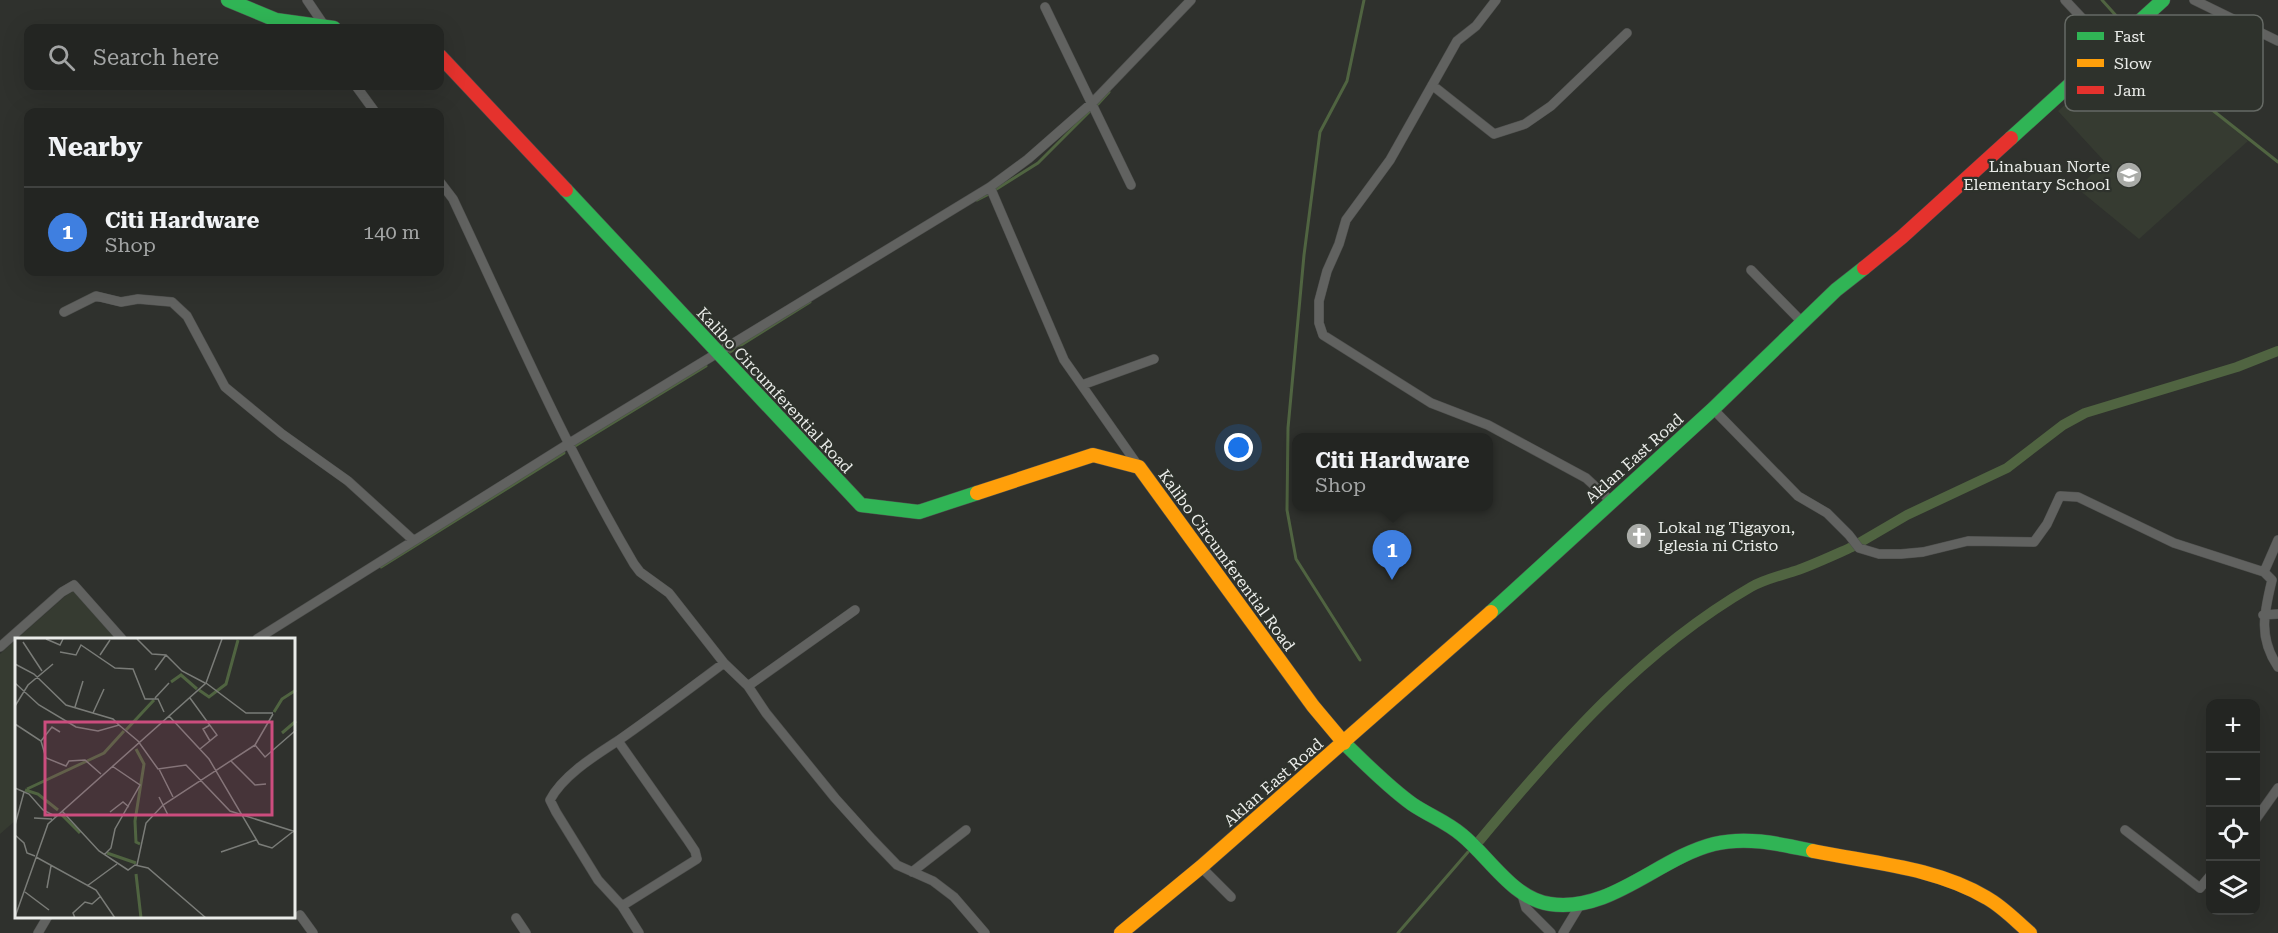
<!DOCTYPE html>
<html lang="en">
<head>
<meta charset="utf-8">
<style>
  body { margin:0; font-family:"Roboto Serif",serif; background:#2b2d2a; color:#f1f3f6 }
  .controls { position:absolute; right:18px; bottom:18px; display:grid; overflow:hidden; border-radius:12px; box-shadow:0 6px 24px #0002 }
  .controls button { width:54px; height:54px; display:grid; place-items:center; padding:0; border:0; border-bottom:2px solid #404240; background:#232522; color:#f1f3f6; font:30px sans-serif }
  .you { position:absolute; left:1239px; top:448px; width:21px; height:21px; margin:-15px; border:4px solid #fff; border-radius:50%; background:#1a73e8; box-shadow:0 0 0 9px #1a73e833 }
  .badge { display:grid; place-items:center; width:39px; height:39px; border-radius:50%; background:#8c9099; color:#fff; font-size:20px; font-weight:700 }
  .pin { position:absolute; translate:-50% -50px; filter:drop-shadow(0 2px 3px #0008) }
  .pin::after { content:''; position:absolute; top:32px; width:21px; height:18px; background:inherit; clip-path:polygon(0 0,100% 0,50% 100%) }
  .popup { position:absolute; left:1292px; top:433px; width:201px; height:78px; box-sizing:border-box; display:grid; place-content:center; border-radius:12px; background:#232522; filter:drop-shadow(0 2px 4px #0005); font-size:20px; white-space:nowrap; color:#a3a5a5 }
  .popup b { font-size:22px; color:#f1f3f6 }
  .popup::after { content:''; position:absolute; left:50%; top:100%; margin-left:-12px; border:12px solid transparent; border-top-color:#232522 }
  .list { margin:0; padding:0; list-style:none }
  h2 { display:flex; justify-content:space-between; align-items:center; height:78px; margin:0; padding:0 24px; font-size:26px }
  h2 small { font-size:20px; font-weight:400; color:#a3a5a5 }
  .list li { display:grid; grid-template-columns:39px 1fr auto; gap:18px; align-items:center; box-sizing:border-box; height:90px; padding:0 24px; border-top:2px solid #404240 }
  .list b { display:block; font-size:22px; white-space:nowrap }
  .list p { margin:0; font-size:20px; white-space:nowrap; color:#a3a5a5 }
  .list em { font-size:20px; font-style:normal; color:#a3a5a5 }
  .icon { flex:none; width:33px; height:33px; fill:none; stroke:currentColor; stroke-width:2; stroke-linecap:round; stroke-linejoin:round }
  .map { position:relative; flex:none; width:2278px; height:933px; overflow:hidden }
  .search { position:absolute; background:#232522; box-shadow:0 6px 24px #0002; left:24px; top:24px; width:420px; height:66px; display:flex; align-items:center; gap:15px; box-sizing:border-box; padding:0 21px; border-radius:12px; color:#a3a5a5; font-size:22px }
  .panel { position:absolute; background:#232522; box-shadow:0 6px 24px #0002; left:24px; top:108px; width:420px; height:168px; border-radius:12px }
  .map>svg:first-child { display:block }
  .built { fill:#363b31 }
  .lines { fill:none; stroke-linecap:round; stroke-linejoin:round }
  .stream { stroke:#506441; stroke-width:3 }
  .canal { stroke:#506441; stroke-width:10 }
  .street-casing { stroke:#4e4f4d; stroke-width:10 }
  .fast-casing { stroke:#4e4f4d; stroke-width:15 }
  .slow-casing { stroke:#4e4f4d; stroke-width:15 }
  .jam-casing { stroke:#4e4f4d; stroke-width:15 }
  .street { stroke:#616260; stroke-width:9 }
  .fast { stroke:#30b455; stroke-width:14 }
  .slow { stroke:#ff9f0a; stroke-width:14 }
  .jam { stroke:#e5322d; stroke-width:14 }
  .labels { text-anchor:middle; stroke-width:4.5; stroke-linejoin:round; paint-order:stroke }
  .poi-label { font-size:16px; fill:#eaece9; stroke:#2e322c; text-anchor:end }
  .street-label { font-size:16px; fill:#eaece9; stroke:#2e322c }
  .inset-river { fill:none; stroke:#506441; stroke-width:3 }
  .inset-road { fill:none; stroke:#7a7c78; stroke-width:1.5 }
  .view { fill:#cc4d7e; fill-opacity:0.15; stroke:#cc4d7e; stroke-width:3 }
  .inset-edge { fill:none; stroke:#eaece9; stroke-width:3 }
  .key { fill:#2e322c; stroke:#666a65; stroke-width:1.5 }
  .key-label { font-size:16px; fill:#eaece9 }
</style>
</head>
<body>
<div class="map">
<svg width="2278" height="933" viewBox="0 0 2278 933">
  <rect width="100%" height="100%" fill="#2f312d"/>
  <path class="built" d="M 2123,54 L 2145,74 L 2156,63 L 2248,141 L 2139,239 L 2078,189 L 2104,161 L 2058,111 Z
    M 74,591 L 116,639 L 16,639 L 16,820 L 0,834 L 0,654 L 70,592 Z"/>
  <g class="lines">
    <path class="stream" d="M 2102,0 L 2120,20
      M 2135,43 L 2182,86 L 2278,162
      M 1098,104 L 1109,92
      M 995,190 L 1038,163 L 1092,109
      M 977,200 L 989,194
      M 730,352 L 810,302
      M 575,446 L 706,366
      M 381,567 L 564,453
      M 1360,660 L 1296,559 L 1287,510 L 1288,428 L 1304,255 L 1320,132 L 1347,81 L 1364,0
      M 1398,933 L 1468,852"/>
    <path class="canal" d="M 1859,543 L 1907,515 L 2007,468 L 2063,425 L 2085,413 L 2237,367 L 2278,351
      M 1480,840 C 1560,744 1642,650 1751,587 C 1765,579 1783,575 1798,570 C 1817,563 1834,555 1852,547"/>
    <g class="street-casing">
      <path id="street" d="M 307,0 L 326,28
        M 1496,0 L 1476,26 L 1457,41 L 1390,160 L 1346,220 L 1339,244 L 1327,271 L 1319,301 L 1319,323 L 1323,335 L 1431,403 L 1488,425 L 1586,478 L 1611,501
        M 2065,0 L 2110,48
        M 2194,0 L 2278,41
        M 1045,7 L 1131,185
        M 1432,85 L 1494,134 L 1525,124 L 1551,106 L 1627,33
        M 356,86 L 375,112
        M 440,182 L 453,199 C 511,322 565,447 634,564 L 640,572 L 669,593 L 724,663 L 748,686 L 766,713 L 835,798 L 871,838 L 897,865 L 933,881 L 954,897 L 985,933
        M 990,187 L 1064,360 L 1139,467
        M 1751,270 L 1803,323
        M 64,312 L 96,296 L 121,302 L 138,299 L 172,302 L 187,316 L 225,387 L 282,434 L 348,481 L 413,540
        M 1082,385 L 1154,359
        M 1713,409 L 1798,496 L 1827,513 L 1849,535 L 1859,548 L 1879,554 L 1901,554 L 1923,552 L 1968,541 L 2034,542 L 2047,524 L 2060,496 L 2078,497 L 2174,543 L 2264,572 L 2272,580 C 2264,613 2258,637 2278,667
        M 2264,572 L 2278,540
        M 2263,615 L 2278,614
        M 257,639 L 568,444 L 990,187 L 1028,159 L 1093,102 L 1191,0
        M 0,647 L 62,592 L 74,585 L 122,639
        M 748,686 L 855,610
        M 618,741 L 687,839 L 695,851 L 697,859 L 622,906
        M 2256,819 L 2278,788
        M 2125,830 L 2200,888 L 2210,876
        M 1201,867 L 1231,897
        M 912,872 L 966,830
        M 1521,891 L 1526,908 L 1551,933
        M 300,915 L 313,933
        M 516,918 L 526,933
        M 38,933 L 48,916
        M 639,933 L 622,906 L 598,880 L 556,812 L 550,800 C 563,775 596,755 619,740 C 655,715 689,689 724,663
        M 1563,933 L 1580,905"/>
    </g>
    <g class="fast-casing">
      <path id="fast" d="M 228,0 L 276,20 L 334,28
        M 2011,138 L 2163,0
        M 566,190 L 861,505 L 919,512 L 977,493
        M 1491,612 L 1713,409 L 1836,290 L 1864,268
        M 1344,743 C 1366,764 1387,786 1412,804 C 1428,815 1447,822 1462,835 C 1489,857 1513,899 1550,904 C 1611,913 1658,858 1714,844 C 1747,836 1780,844 1813,851"/>
    </g>
    <g class="slow-casing">
      <path id="slow" d="M 977,493 L 1093,455 L 1139,467 L 1313,706 L 1344,743
        M 1813,851 C 1871,863 1935,867 1987,898 C 2003,907 2016,921 2030,933
        M 1121,933 L 1201,867 L 1491,612"/>
    </g>
    <g class="jam-casing">
      <path id="jam" d="M 440,56 L 566,190
        M 1864,268 L 1902,237 L 2011,138"/>
    </g>
    <use href="#street" class="street"/>
    <use href="#fast" class="fast"/>
    <use href="#slow" class="slow"/>
    <use href="#jam" class="jam"/>
  </g>
  <defs>
    <g id="school-disc" transform="scale(1.35)"><circle r="9.5" fill="#a9aba7" stroke="#2e322c"/><path d="M0-5L7-2L0 1L-7-2ZM-4 1L0 2.5L4 1V4Q0 6-4 4Z" fill="#fff"/></g>
    <g id="church-disc" transform="scale(1.35)"><circle r="9.5" fill="#a9aba7" stroke="#2e322c"/><path d="M-1.2-6h2.4v3.5h3.3v2.4h-3.3V6h-2.4V-.1h-3.3v-2.4h3.3Z" fill="#fff"/></g>
  </defs>
  <g fill-rule="evenodd">
    <use href="#school-disc" x="2129" y="175"/>
    <use href="#church-disc" x="1639" y="536"/>
  </g>
  <g class="labels">
    <g class="poi-label">
      <text x="2110" y="172">Linabuan Norte<tspan x="2110" dy="18">Elementary School</tspan></text>
      <text x="1658" y="533" text-anchor="start">Lokal ng Tigayon,<tspan x="1658" dy="18">Iglesia ni Cristo</tspan></text>
    </g>
    <g class="street-label">
      <text transform="translate(775 390) rotate(47)" y="6">Kalibo Circumferential Road</text>
      <text transform="translate(1634 458) rotate(-42)" y="6">Aklan East Road</text>
      <text transform="translate(1227 560) rotate(54)" y="6">Kalibo Circumferential Road</text>
      <text transform="translate(1273 782) rotate(-41)" y="6">Aklan East Road</text>
    </g>
  </g>
  <g transform="translate(15 638)">
    <rect width="280" height="280" fill="#2f312d"/>
    <path class="inset-river" d="M 156,44 L 166,37 L 182,51M 184,52 L 194,59 L 211,46 L 223,2M 259,74 L 267,61 L 281,52M 111,92 L 139,62M 267,95 L 281,83M 121,111 L 129,126 L 120,183 L 121,204 L 125,206M 72,123 L 89,115 L 109,93M 12,151 L 72,123M 10,152 L 23,156 L 43,172M 46,176 L 65,195M 92,215 L 121,225M 121,236 L 126,280"/>
    <path class="inset-road" d="M 31,1 L 45,7 L 48,1M 122,1 L 137,16 L 151,17 L 167,33 L 190,45M 8,4 L 27,33M 45,14 L 61,17 L 66,7 L 100,30 L 118,31 L 130,61 L 143,61 L 149,74M 85,17 L 95,2M 0,26 L 19,36 L 51,67 L 98,81 L 105,88M 140,32 L 151,17M 0,45 L 24,67 L 61,89 L 83,93 L 104,87 L 123,103 L 143,131 L 171,127 L 215,173 L 281,194M 191,45 L 231,75 L 258,75M 140,60 L 154,45M 175,60 L 202,97 L 185,111M 0,68 L 13,47 L 38,26M 60,69 L 68,43M 78,75 L 89,51M 258,76 L 240,107 L 250,119 L 281,92M 154,78 L 194,121 L 244,206 L 257,210 L 280,192M 0,86 L 26,103 L 31,120 L 51,128 L 54,123 L 70,122 L 86,136M 195,87 L 188,91 L 195,103M 26,103 L 37,89 L 45,94M 216,123 L 240,147 L 251,146M 144,131 L 158,159M 0,150 L 14,156 L 28,172 L 40,178M 144,159 L 153,177M 47,173 L 84,213 L 113,232 L 120,227 L 133,230 L 191,280M 95,174 L 108,164 L 114,169M 19,180 L 37,181M 0,187 L 9,154M 0,197 L 9,205 L 12,215 L 20,218M 206,214 L 241,202M 89,217 L 96,210 L 100,191 L 125,147 L 97,128M 21,219 L 81,252 L 100,280M 122,227 L 131,185 L 148,167 L 240,107M 72,248 L 102,226M 32,250 L 36,228M 10,254 L 34,272M 0,279 L 33,186 L 191,45 L 207,1M 60,280 L 58,275 L 70,264 L 77,266 L 86,258"/>
    <path class="view" d="M 30,84 L 257,84 L 257,177 L 30,177 Z"/>
    <rect width="280" height="280" class="inset-edge"/>
  </g>
  <rect x="2065" y="15" width="198" height="96" rx="9" class="key"/>
  <rect x="2077" y="32" width="27" height="8" fill="#30b455"/>
  <rect x="2077" y="59" width="27" height="8" fill="#ff9f0a"/>
  <rect x="2077" y="86" width="27" height="8" fill="#e5322d"/>
  <g class="key-label">
    <text x="2114" y="42">Fast</text>
    <text x="2114" y="69">Slow</text>
    <text x="2114" y="96">Jam</text>
  </g>
</svg>
<div class="controls">
<button>+</button>
<button>−</button>
<button><svg class="icon" aria-label="locate" viewBox="0 0 24 24"><circle cx="12" cy="12" r="6"/><path d="M12 2v4M12 18v4M2 12h4M18 12h4"/></svg></button>
<button><svg class="icon" aria-label="layers" viewBox="0 0 24 24"><path d="M12 4l9 5-9 5-9-5zM3 14l9 5 9-5"/></svg></button>
</div>
<div class="you"></div>
<div class="pin badge" style="left:1392px;top:580px;background:#3f7fe0">1</div>
<div class="popup"><b>Citi Hardware</b>Shop</div>
<div class="search"><svg class="icon" aria-label="search" viewBox="0 0 24 24"><circle cx="10" cy="10" r="6"/><path d="M15 15l6 6"/></svg>Search here</div>
<section class="panel">
<h2>Nearby<small></small></h2>
<ul class="list">
<li><span class="badge" style="background:#3f7fe0">1</span><div><b>Citi Hardware</b><p>Shop</p></div><em>140 m</em></li>
</ul>
</section>
</div>
</body>
</html>
